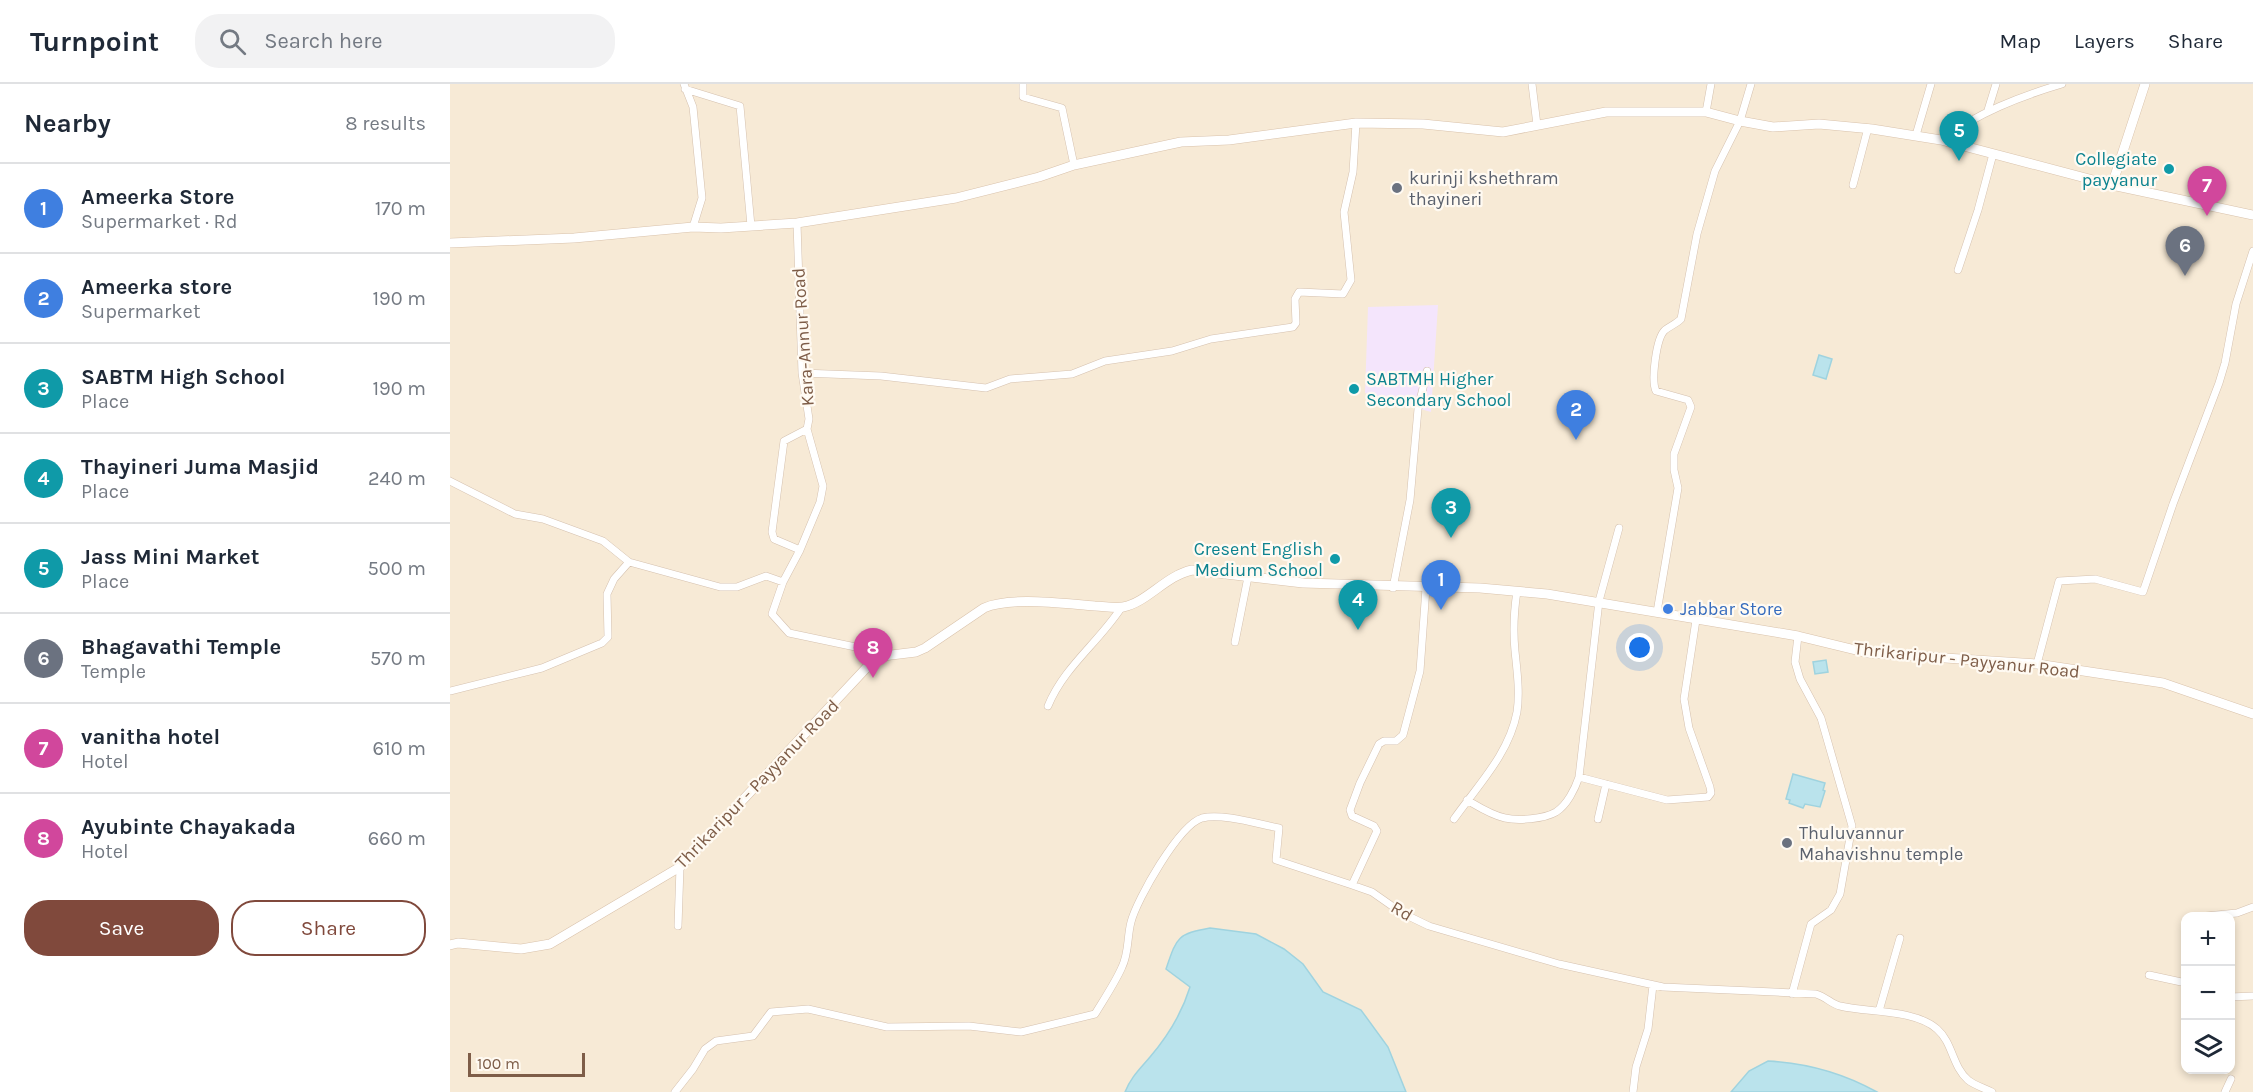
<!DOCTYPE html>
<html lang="en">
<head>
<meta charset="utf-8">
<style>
  body { margin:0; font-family:Karla,sans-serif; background:#f2f2f3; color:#1f2937 }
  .controls { position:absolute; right:18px; bottom:18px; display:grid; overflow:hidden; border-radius:12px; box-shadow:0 3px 9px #0003 }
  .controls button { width:54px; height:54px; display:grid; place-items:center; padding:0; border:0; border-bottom:2px solid #e0e1e3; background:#fff; color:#1f2937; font:30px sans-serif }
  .scale { position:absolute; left:18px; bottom:15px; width:117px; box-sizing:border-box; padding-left:6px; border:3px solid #7e5d48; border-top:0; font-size:16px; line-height:21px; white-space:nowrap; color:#7e5d48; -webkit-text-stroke:4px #fffaf2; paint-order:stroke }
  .you { position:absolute; left:1190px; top:564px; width:21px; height:21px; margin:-15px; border:4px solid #fff; border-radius:50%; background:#1a73e8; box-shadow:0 0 0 9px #1a73e833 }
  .badge { display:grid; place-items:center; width:39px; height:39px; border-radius:50%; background:#80493c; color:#fff; font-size:20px; font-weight:700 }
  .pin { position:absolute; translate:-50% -50px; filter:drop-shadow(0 2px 3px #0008) }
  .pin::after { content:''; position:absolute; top:32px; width:21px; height:18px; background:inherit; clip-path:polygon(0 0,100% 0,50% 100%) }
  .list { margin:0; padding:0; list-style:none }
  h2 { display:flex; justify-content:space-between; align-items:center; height:78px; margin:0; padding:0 24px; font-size:26px }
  h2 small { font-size:20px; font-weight:400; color:#747a83 }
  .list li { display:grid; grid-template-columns:39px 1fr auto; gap:18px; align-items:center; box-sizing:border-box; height:90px; padding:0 24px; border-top:2px solid #e0e1e3 }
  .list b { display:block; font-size:22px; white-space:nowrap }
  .list p { margin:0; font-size:20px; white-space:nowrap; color:#747a83 }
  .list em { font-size:20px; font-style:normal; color:#747a83 }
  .actions { display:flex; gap:12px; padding:18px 24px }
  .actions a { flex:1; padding:14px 0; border:2px solid #80493c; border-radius:24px; text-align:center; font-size:21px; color:#80493c }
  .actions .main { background:#80493c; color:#fff }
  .icon { flex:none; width:33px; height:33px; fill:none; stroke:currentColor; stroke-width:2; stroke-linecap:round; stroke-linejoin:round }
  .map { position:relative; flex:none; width:1803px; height:1008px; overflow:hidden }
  header { display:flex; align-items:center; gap:36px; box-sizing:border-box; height:84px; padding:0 30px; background:#fff; border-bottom:2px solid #e0e1e3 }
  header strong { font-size:28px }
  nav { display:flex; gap:33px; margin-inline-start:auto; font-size:21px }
  .search { width:420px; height:54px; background:#f2f2f3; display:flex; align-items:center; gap:15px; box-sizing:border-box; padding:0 21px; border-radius:24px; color:#747a83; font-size:22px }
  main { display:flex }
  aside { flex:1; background:#fff }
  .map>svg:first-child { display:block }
  .residential { fill:#f7ead6; fill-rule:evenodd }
  .education { fill:#f4e5fc }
  .water { fill:#bae3ec; stroke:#9fd3df; stroke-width:1.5 }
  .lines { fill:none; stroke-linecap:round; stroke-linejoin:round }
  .street-casing { stroke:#d5c1af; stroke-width:8 }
  .secondary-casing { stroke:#d9c2ab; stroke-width:10 }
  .street { stroke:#fff; stroke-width:7 }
  .secondary { stroke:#fff; stroke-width:9 }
  .culture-dot { fill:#0f9aa8; stroke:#fffaf2; stroke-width:2 }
  .worship-dot { fill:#6b7280; stroke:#fffaf2; stroke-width:2 }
  .shop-dot { fill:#3f7fe0; stroke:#fffaf2; stroke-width:2 }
  .labels { text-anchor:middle; stroke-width:4.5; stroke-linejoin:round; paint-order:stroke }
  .culture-label { font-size:18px; fill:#0d838f; stroke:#fffaf2; text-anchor:end }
  .worship-label { font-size:18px; fill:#5b616d; stroke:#fffaf2; text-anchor:start }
  .street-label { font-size:18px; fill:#7e5d48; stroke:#fffaf2 }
  .shop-label { font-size:18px; fill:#366cbe; stroke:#fffaf2; text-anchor:start }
</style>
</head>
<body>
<header>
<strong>Turnpoint</strong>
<div class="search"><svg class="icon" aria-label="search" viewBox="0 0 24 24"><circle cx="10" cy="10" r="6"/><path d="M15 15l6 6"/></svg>Search here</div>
<nav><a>Map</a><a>Layers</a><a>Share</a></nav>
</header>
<main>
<aside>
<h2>Nearby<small>8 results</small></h2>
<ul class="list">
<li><span class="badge" style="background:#3f7fe0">1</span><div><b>Ameerka Store</b><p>Supermarket · Rd</p></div><em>170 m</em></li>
<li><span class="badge" style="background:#3f7fe0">2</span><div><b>Ameerka store</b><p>Supermarket</p></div><em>190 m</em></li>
<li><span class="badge" style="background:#0f9aa8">3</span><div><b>SABTM High School</b><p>Place</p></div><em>190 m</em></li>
<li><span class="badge" style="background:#0f9aa8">4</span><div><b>Thayineri Juma Masjid</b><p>Place</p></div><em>240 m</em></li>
<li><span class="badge" style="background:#0f9aa8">5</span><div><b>Jass Mini Market</b><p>Place</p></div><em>500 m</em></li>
<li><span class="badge" style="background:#6b7280">6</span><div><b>Bhagavathi Temple</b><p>Temple</p></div><em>570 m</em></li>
<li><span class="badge" style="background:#d1479c">7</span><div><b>vanitha hotel</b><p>Hotel</p></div><em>610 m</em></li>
<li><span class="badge" style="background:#d1479c">8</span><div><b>Ayubinte Chayakada</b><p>Hotel</p></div><em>660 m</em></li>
</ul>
<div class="actions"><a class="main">Save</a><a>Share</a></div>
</aside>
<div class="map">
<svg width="1803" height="1008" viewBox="0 0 1803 1008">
  <rect width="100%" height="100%" fill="#fff7e9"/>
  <path class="residential" d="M 0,0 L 1803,0 L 1803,1008 L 0,1008 ZM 1736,832 L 1780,832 L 1780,986 L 1736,986 Z"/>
  <path class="education" d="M 988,221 L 981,328 L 915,309 L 918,223 Z"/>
  <path class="water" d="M 1369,271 L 1382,275 L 1376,295 L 1363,291 Z
    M 1376,576 L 1378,588 L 1365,590 L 1363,578 Z
    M 1343,690 L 1375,699 L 1373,706 L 1375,707 L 1370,723 L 1355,720 L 1353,724 L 1339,719 L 1340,716 L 1336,715 Z
    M 760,844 L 806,850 L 834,865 L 853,880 L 873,908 L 911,926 L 938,963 L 956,1008 L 675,1008 C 681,993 690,985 700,973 C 718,952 732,929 740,903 L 716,885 C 727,853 727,850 760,844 Z
    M 1318,977 C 1357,979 1393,989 1427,1008 L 1281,1008 L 1299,987 Z"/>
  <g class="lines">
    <g class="street-casing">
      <path id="street" d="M 234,0 L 243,23 L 252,114 L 243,143
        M 573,0 L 573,13 L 612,24 L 624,81
        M 1082,0 L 1087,41
        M 235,5 L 290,22 L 301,142
        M 1538,26 L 1546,0
        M 1256,28 L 1261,0
        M 1466,51 L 1481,0
        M 1491,56 C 1528,29 1568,13 1612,0
        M 1403,101 L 1418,44
        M 347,139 L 352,289 L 359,335 L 357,345 L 334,357 L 322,448 L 324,455 L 350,466 L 333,498 L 322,530 L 339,549 L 415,565 L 433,572
        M 1508,186 L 1528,126 L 1543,70
        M 352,289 L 431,292 L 536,304 L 560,295 L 622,290 L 655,277 L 722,267 L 761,255 L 843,243 L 846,239 L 845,215 L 849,208 L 893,210 L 901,196 L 894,128 L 903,88 L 906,39
        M 0,397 L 65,430 L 93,435 L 153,457 L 179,478 L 164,495 L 157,510 L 158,553 L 152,559 L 92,584 L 0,607
        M 1169,444 L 1149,517 L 1129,693 L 1217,716 L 1258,713 L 1261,709 L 1260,703 L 1239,644 L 1234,615 L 1246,536
        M 350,466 L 370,418 L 373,402 L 357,345
        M 179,478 L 270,503 L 287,503 L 316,492 L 333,498
        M 943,504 L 960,416 L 968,325 L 977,287
        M 976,504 L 970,587 L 953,651 L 946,657 L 934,657 L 929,660 L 910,699 L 900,726 L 902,732 L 924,742 L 927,747 L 902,801 L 922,808 L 952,829 L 979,842 L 1109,880 L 1213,903 L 1366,910 C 1376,913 1383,921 1390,922 C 1419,929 1464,925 1487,945 C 1503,959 1502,982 1518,996 C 1524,1001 1534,1004 1542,1008
        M 1207,528 L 1228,404 L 1224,386 L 1224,370 L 1241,323 L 1238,316 L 1206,307 C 1201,297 1206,254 1215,246 C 1220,242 1226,240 1231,235 L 1247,150 L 1265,87 L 1290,37 L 1301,0
        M 785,558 L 798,493
        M 1587,580 L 1609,497 L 1645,495 L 1693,508 L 1723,420 L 1769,299 L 1775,279 L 1786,220 L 1803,167
        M 598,622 C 614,583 648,559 671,524
        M 1017,716 C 1029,723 1041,731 1055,734 C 1068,737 1094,735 1106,728 C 1117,721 1125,705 1129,693
        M 1004,735 C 1028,701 1059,670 1067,628 C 1070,608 1067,587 1065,567 C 1063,547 1064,527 1067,507
        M 1148,735 L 1156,700
        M 1756,832 L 1787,829 L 1803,823
        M 228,842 L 230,783
        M 1699,891 L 1736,899
        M 1342,910 L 1361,840 L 1381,826 L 1390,810 L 1402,742 L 1371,634 L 1350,595 L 1345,578 L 1348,552
        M 1780,913 L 1803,912
        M 1429,927 L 1450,854
        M 225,1008 L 243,985 L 255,965 L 266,957 L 303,952 L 321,928 L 358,925 L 437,943 L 519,942 L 571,948 L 645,930 C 654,915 665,899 672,883 C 679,869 677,853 681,838 C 687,815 729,741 752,734 C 772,729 808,740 829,744 L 826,776 L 902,801
        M 1183,1008 L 1186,983 L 1198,945 L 1203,901
        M 1775,1008 L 1781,995"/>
    </g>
    <g class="secondary-casing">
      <path id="secondary" d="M 1662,101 L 1695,0
        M 0,159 L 124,154 L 243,143 L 271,144 L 347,139 L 506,114 L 589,93 L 624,81 L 731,58 L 779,56 L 906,39 L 973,40 L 1053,48 L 1156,28 L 1256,28 L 1290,37 L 1323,43 L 1369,40 L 1422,45 L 1491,56 L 1662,101 L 1803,131
        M 0,861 L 8,859 L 71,865 L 100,860 L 230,783 L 419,581 L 433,572 L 466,568 L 475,564 L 534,524 C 560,512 616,520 645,522 C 654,522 664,525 673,523 C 698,518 715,492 742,486 L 853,499 L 1030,504 L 1097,510 L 1348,552 L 1418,569 L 1587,580 L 1713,599 L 1803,630"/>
    </g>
    <use href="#street" class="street"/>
    <use href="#secondary" class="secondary"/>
  </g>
  <g class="culture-dot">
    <circle cx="1719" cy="85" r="6"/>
    <circle cx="904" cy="305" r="6"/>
    <circle cx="885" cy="475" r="6"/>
  </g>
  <g class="worship-dot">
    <circle cx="947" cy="104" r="6"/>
    <circle cx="1337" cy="759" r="6"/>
  </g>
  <circle class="shop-dot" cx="1218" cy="525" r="6"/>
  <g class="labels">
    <g class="culture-label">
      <text x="1707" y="81">Collegiate<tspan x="1707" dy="21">payyanur</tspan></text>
      <text x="916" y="301" text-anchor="start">SABTMH Higher<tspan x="916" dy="21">Secondary School</tspan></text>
      <text x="873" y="471">Cresent English<tspan x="873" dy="21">Medium School</tspan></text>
    </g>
    <g class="worship-label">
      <text x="959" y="100">kurinji kshethram<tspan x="959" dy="21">thayineri</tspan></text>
      <text x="1349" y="755">Thuluvannur<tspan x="1349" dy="21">Mahavishnu temple</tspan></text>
    </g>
    <g class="street-label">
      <text transform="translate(353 253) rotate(-94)" y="6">Kara-Annur Road</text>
      <text transform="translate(1517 576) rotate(6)" y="6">Thrikaripur - Payyanur Road</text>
      <text transform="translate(307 700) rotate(-46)" y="6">Thrikaripur - Payyanur Road</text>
      <text transform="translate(952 827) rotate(31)" y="6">Rd</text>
    </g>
    <g class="shop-label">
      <text x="1230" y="531">Jabbar Store</text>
    </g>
  </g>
</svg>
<div class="controls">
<button>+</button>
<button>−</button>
<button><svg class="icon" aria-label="layers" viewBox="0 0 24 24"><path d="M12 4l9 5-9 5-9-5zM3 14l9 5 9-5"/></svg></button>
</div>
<div class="scale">100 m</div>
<div class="you"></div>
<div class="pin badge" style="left:991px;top:526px;background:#3f7fe0">1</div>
<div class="pin badge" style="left:1126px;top:356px;background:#3f7fe0">2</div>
<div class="pin badge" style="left:1001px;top:454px;background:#0f9aa8">3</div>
<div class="pin badge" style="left:908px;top:546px;background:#0f9aa8">4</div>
<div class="pin badge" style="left:1509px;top:77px;background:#0f9aa8">5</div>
<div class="pin badge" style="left:1735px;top:192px;background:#6b7280">6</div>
<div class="pin badge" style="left:1757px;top:132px;background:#d1479c">7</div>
<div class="pin badge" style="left:423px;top:594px;background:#d1479c">8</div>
</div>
</main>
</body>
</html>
